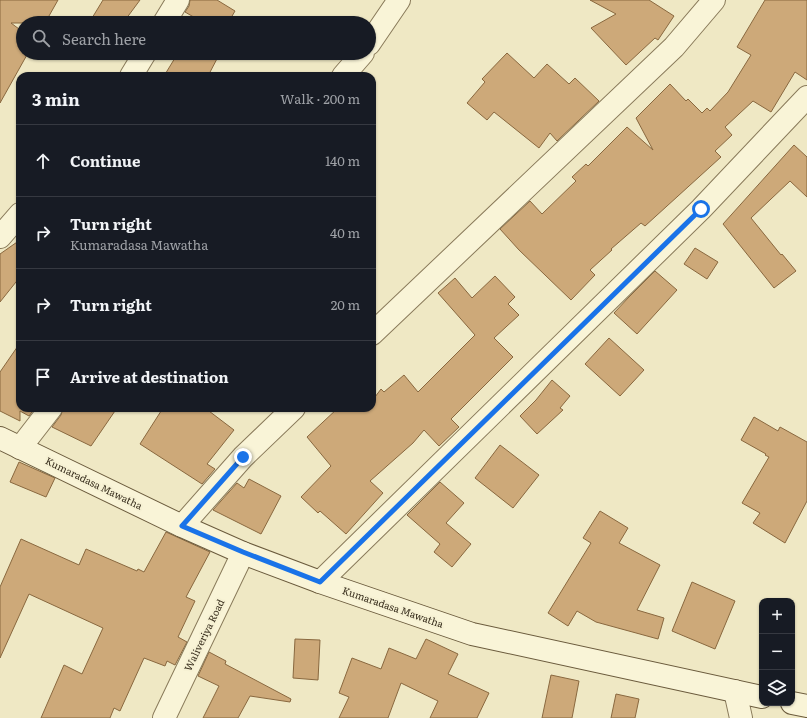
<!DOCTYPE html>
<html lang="en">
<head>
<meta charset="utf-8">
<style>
  body { margin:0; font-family:Literata,serif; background:#242831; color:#f1f3f6 }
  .controls { position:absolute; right:12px; bottom:12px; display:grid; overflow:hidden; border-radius:8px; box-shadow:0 1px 3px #0004 }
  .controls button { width:36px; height:36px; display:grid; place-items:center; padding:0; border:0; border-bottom:1px solid #363941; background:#171b24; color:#f1f3f6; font:20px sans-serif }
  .stop { position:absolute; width:12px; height:12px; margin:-9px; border:3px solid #1a73e8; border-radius:50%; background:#fff }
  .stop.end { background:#1a73e8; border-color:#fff; box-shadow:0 1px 4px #0008 }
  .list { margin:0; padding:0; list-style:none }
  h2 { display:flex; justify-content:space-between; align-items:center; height:52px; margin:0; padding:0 16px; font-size:17px }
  h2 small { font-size:13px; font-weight:400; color:#9ea1a6 }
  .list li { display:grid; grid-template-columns:26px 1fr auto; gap:12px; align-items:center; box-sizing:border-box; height:72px; padding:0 16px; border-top:1px solid #363941 }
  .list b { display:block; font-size:15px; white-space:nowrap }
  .list p { margin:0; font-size:13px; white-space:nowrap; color:#9ea1a6 }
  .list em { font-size:13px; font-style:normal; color:#9ea1a6 }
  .icon { flex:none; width:22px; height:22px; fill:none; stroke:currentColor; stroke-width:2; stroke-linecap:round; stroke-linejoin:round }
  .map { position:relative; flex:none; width:807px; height:718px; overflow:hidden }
  .search { position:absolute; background:#171b24; box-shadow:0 1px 3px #0004; left:16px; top:16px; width:360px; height:44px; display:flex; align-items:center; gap:10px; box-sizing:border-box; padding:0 14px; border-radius:22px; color:#9ea1a6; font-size:15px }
  .panel { position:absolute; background:#171b24; box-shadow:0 1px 3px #0004; left:16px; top:72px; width:360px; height:340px; border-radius:12px }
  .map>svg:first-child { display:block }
  .building { fill:#cda979; stroke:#89683f }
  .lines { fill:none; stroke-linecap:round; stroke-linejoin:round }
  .minor-casing { stroke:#897a5a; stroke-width:24 }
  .secondary-casing { stroke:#6b5b3d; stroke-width:24 }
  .minor { stroke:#f9f4d7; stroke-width:22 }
  .secondary { stroke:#f9f4d7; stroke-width:22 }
  .route { stroke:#1a73e8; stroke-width:5 }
  .labels { text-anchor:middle; stroke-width:4; stroke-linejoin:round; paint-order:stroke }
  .street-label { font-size:10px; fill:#392f1e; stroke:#f6f1d3 }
</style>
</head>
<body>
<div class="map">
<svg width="807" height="718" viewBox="0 0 807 718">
  <rect width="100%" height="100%" fill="#efe8c4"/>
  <path class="building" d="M 0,0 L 58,0 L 45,23 L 11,23 L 23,32 L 23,53 L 28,53 L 0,103 Z
    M 103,0 L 140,0 L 123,23 L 89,23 Z
    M 190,0 L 217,0 L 235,11 L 228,23 L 204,23 L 185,12 L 189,6 Z
    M 590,0 L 649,0 L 674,16 L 658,40 L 655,38 L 626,65 L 591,28 L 616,14 Z
    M 765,0 L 807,0 L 807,80 L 795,72 L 771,112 L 753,101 L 725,127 L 732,135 L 715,151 L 721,157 L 645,226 L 641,223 L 611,249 L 612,250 L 590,270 L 595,275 L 571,300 L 519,250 L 500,229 L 530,201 L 542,214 L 576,181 L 572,177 L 586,164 L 588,166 L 627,127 L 653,150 L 636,118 L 670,84 L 686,101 L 688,99 L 702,113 L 707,108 L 710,111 L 728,92 L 751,55 L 737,47 Z
    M 178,53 L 220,53 L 208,76 L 164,76 Z
    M 507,53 L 534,78 L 547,64 L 569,84 L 575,78 L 599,101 L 557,141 L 550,133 L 539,148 L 494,112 L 487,120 L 467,103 L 485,82 L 482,79 Z
    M 794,145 L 807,157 L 807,197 L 790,181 L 751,218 L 781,255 L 782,254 L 796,271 L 774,288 L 723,224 Z
    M 20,240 L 20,277 L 0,302 L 0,254 Z
    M 695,248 L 718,262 L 707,279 L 684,264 Z
    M 655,271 L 677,290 L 637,334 L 614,313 L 629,297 Z
    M 495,276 L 515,297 L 508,304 L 519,315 L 494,338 L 513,357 L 451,419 L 459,427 L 439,446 L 424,430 L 413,443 L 370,481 L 383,493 L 346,534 L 320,511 L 318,513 L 301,497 L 331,466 L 307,437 L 338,408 L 372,408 L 372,401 L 381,389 L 384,392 L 404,375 L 418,392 L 475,335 L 438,293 L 455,278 L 472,298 Z
    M 609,338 L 644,370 L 620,396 L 585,364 Z
    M 20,343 L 20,408 L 35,408 L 29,416 L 20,411 L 20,421 L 0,411 L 0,372 Z
    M 552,380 L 570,396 L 560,408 L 563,410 L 537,434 L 520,416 L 536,400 Z
    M 63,408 L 117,408 L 91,446 L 52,427 L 61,415 Z
    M 163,408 L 205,408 L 234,430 L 207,464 L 215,469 L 202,484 L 140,444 Z
    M 754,417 L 778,431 L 780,427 L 807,442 L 807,501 L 785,543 L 753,523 L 760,513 L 742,503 L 769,457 L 765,455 L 766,454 L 741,440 Z
    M 500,445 L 539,475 L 513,508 L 475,478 Z
    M 19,462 L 55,478 L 46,497 L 10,482 Z
    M 249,479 L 281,496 L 261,534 L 213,510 L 237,483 L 244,488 Z
    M 440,482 L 464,503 L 446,523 L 471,544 L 452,567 L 434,552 L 440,544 L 407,515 Z
    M 600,511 L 628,528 L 619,543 L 660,565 L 637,610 L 664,618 L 658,639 L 596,622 L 577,611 L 568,626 L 548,613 L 591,543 L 583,538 Z
    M 166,532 L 210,552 L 186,597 L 195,601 L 178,637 L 187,642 L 175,665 L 167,661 L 165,666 L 144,658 L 120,711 L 114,708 L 110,718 L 41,718 L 64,665 L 82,674 L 103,628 L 29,594 L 0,658 L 0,587 L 21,539 L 79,565 L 86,549 L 137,571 L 138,569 L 144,572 Z
    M 692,582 L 735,601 L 715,649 L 672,631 Z
    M 295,639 L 320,640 L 318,680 L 293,678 Z
    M 426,639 L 458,654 L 448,674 L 489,693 L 477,718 L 430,718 L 438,701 L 401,683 L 388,718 L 339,718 L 349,697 L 339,693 L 352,658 L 381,669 L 389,648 L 416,659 Z
    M 209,652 L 226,661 L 225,664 L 291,699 L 290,702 L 250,696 L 238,718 L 203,718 L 219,686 L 198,676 Z
    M 551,675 L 579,681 L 572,718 L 542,718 Z
    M 616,694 L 639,699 L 635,718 L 611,718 Z"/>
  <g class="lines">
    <g class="minor-casing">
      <path id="minor" d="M 164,23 L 178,0
        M 369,44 L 399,0
        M 131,76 L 145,53
        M 343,76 L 363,53
        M 0,237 L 20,214
        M 372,334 L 674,47 L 714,0
        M 20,448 L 51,408
        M 182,526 L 243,457 L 294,408
        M 320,582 L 701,209 L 807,97
        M 735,691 L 741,718
        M 164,718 L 243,553"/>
    </g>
    <g class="secondary-casing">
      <path id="secondary" d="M 0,438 L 182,526 L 243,553 L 320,582 L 472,634 L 762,697
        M 792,703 L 807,706"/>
    </g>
    <use href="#minor" class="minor"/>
    <use href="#secondary" class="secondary"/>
  </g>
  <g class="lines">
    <path class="route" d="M 243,457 L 182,526 L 243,552 L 320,582 L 701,209"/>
  </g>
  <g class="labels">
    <g class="street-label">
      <text transform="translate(94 483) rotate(26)" y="4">Kumaradasa Mawatha</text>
      <text transform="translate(393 607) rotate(19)" y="4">Kumaradasa Mawatha</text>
      <text transform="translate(204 635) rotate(-64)" y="4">Waliveriya Road</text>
    </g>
  </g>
</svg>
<div class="controls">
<button>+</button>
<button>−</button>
<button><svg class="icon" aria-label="layers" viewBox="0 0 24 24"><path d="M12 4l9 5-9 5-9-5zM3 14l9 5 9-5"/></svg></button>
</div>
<div class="stop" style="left:701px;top:209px"></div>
<div class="stop end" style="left:243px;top:457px"></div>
<div class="search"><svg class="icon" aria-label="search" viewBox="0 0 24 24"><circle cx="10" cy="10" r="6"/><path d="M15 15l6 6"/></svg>Search here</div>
<section class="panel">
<h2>3 min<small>Walk · 200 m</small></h2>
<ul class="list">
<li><svg class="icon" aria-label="ahead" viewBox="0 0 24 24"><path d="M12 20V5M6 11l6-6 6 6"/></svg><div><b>Continue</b></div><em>140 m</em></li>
<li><svg class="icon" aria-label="right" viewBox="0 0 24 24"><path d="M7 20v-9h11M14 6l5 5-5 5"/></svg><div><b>Turn right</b><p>Kumaradasa Mawatha</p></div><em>40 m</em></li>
<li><svg class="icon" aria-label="right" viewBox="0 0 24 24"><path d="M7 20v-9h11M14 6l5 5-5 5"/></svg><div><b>Turn right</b></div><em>20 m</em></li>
<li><svg class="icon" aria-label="arrive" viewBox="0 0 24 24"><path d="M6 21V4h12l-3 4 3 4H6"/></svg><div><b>Arrive at destination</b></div></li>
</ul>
</section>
</div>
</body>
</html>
